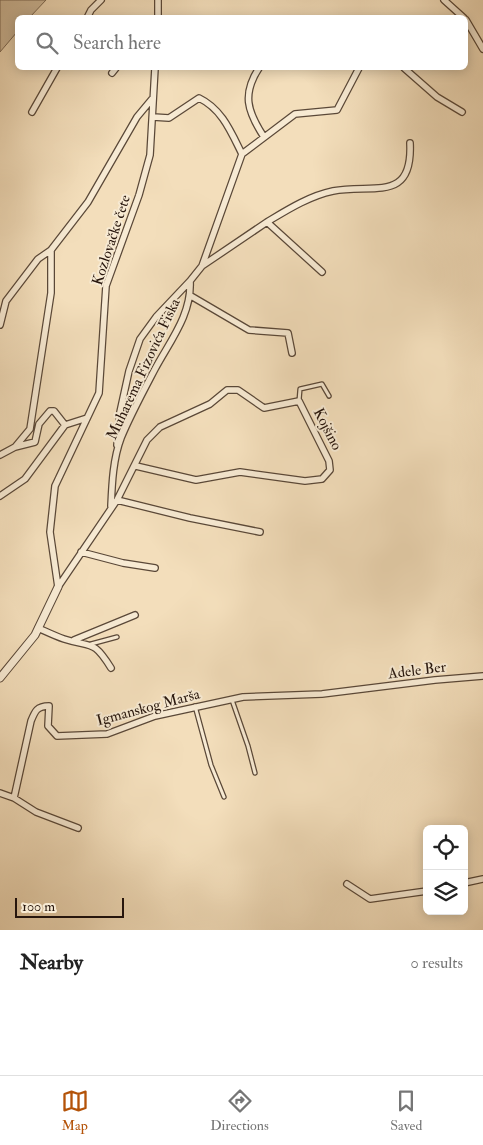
<!DOCTYPE html>
<html lang="en">
<head>
<meta charset="utf-8">
<style>
  body { margin:0; font-family:"IM FELL Double Pica",serif; background:#f2f2f2; color:#222 }
  .controls { position:absolute; right:15px; bottom:15px; display:grid; overflow:hidden; border-radius:8px; box-shadow:0 2px 12px #0003 }
  .controls button { width:45px; height:45px; display:grid; place-items:center; padding:0; border:0; border-bottom:1px solid #e0e0e0; background:#fff; color:#222; font:25px sans-serif }
  .scale { position:absolute; left:15px; bottom:12px; width:109px; box-sizing:border-box; padding-left:5px; border:2px solid #27160d; border-top:0; font-size:14px; line-height:18px; white-space:nowrap; color:#27160d; -webkit-text-stroke:4px #f7ead3; paint-order:stroke }
  .list { margin:0; padding:0; list-style:none }
  h2 { display:flex; justify-content:space-between; align-items:center; height:65px; margin:0; padding:0 20px; font-size:21px }
  h2 small { font-size:16px; font-weight:400; color:#767676 }
  .icon { flex:none; width:28px; height:28px; fill:none; stroke:currentColor; stroke-width:2; stroke-linecap:round; stroke-linejoin:round }
  .map { position:relative; flex:none; width:483px; height:930px; overflow:hidden }
  .search { position:absolute; background:#fff; box-shadow:0 2px 12px #0003; left:15px; right:15px; top:15px; height:55px; display:flex; align-items:center; gap:12px; box-sizing:border-box; padding:0 18px; border-radius:8px; color:#767676; font-size:19px }
  .sheet { height:145px; background:#fff }
  nav { display:flex; justify-content:space-around; align-items:center; box-sizing:border-box; height:70px; border-top:1px solid #e0e0e0; background:#fff; font-size:14px; color:#767676 }
  nav a { display:grid; justify-items:center; gap:2px }
  nav .on { color:#b45309 }
  .map>svg:first-child { display:block }
  .green { fill:#d0bc9d; stroke:#7c6955 }
  .lines { fill:none; stroke-linecap:round; stroke-linejoin:round }
  .service-casing { stroke:#5a4838; stroke-width:5.5 }
  .minor-casing { stroke:#5a4838; stroke-width:8 }
  .tertiary-casing { stroke:#5a4838; stroke-width:9 }
  .service { stroke:#f7ead3; stroke-width:3 }
  .minor { stroke:#f7ead3; stroke-width:5.5 }
  .tertiary { stroke:#f7ead3; stroke-width:7 }
  .labels { text-anchor:middle; stroke-width:4; stroke-linejoin:round; paint-order:stroke }
  .street-label { font-size:15px; fill:#27160d; stroke:#f7ead3 }
</style>
</head>
<body>
<div class="map">
<svg width="483" height="930" viewBox="0 0 483 930">
  <rect width="100%" height="100%" fill="#f3debb"/>
  <filter id="stains"><feTurbulence type="fractalNoise" baseFrequency=".004" numOctaves="4"/><feColorMatrix values="0 0 0 0 .2 0 0 0 0 .09 0 0 0 0 .02 0 0 0 .5 -.17"/></filter>
  <radialGradient id="worn" r=".72"><stop offset=".6" stop-color="#630" stop-opacity="0"/><stop offset="1" stop-color="#630" stop-opacity=".3"/></radialGradient>
  <path class="green" d="M 0,0 L 46,0 L 30,17 L 18,18 L 17,32 L 0,52 Z"/>
  <g class="lines">
    <g class="service-casing">
      <path id="service" d="M 299,401 L 300,389 L 322,384 L 329,396
        M 91,644 L 117,637
        M 232,700 L 248,746 L 255,773
        M 195,706 L 211,765 L 224,797"/>
    </g>
    <g class="minor-casing">
      <path id="minor" d="M 158,0 L 158,18
        M 444,0 L 464,18
        M 87,18 L 91,10 L 101,0
        M 466,20 L 483,49
        M 259,68 C 242,94 247,111 264,137
        M 404,68 L 437,97 L 462,112
        M 112,73 L 116,68
        M 32,112 L 57,68
        M 153,117 L 169,118 L 199,98 C 222,109 231,132 242,154
        M 267,222 C 287,210 309,196 333,191 C 372,183 413,204 410,143
        M 51,250 L 88,202 L 137,117 L 152,99
        M 202,266 L 267,222 L 322,272
        M 191,296 L 249,330 L 288,333 L 292,353
        M 0,325 L 6,301 L 38,259 L 51,250 L 51,293 L 30,429 L 15,447 L 35,442 L 39,424 L 50,411 L 54,411 L 65,425 L 87,418
        M 117,445 L 120,412 L 129,371 L 140,339 L 156,317 L 190,281
        M 0,455 L 15,447
        M 0,496 L 25,479 L 65,425
        M 117,500 L 190,518 L 260,532
        M 111,506 C 112,484 113,459 121,438 C 130,416 144,390 155,369 C 170,341 192,314 190,281 L 202,266 L 242,154 L 295,114 L 337,110 L 359,68
        M 81,552 L 123,563 L 155,568
        M 58,587 L 117,500 L 147,440 L 160,427 L 210,404 L 227,390 L 238,390 L 264,408 L 299,401 L 329,461 L 330,470 L 322,479 L 305,481 L 240,472 L 196,480 L 136,466
        M 58,587 L 50,532 L 55,486 L 99,393 L 106,286 L 139,195 L 150,155 L 155,68
        M 38,628 C 47,632 55,636 64,639 C 92,648 93,639 111,668
        M 74,640 L 135,615
        M 0,793 L 14,798 L 31,721 C 35,711 37,706 49,706 L 48,726 L 57,736 L 107,734 L 155,716 L 243,697 L 322,694 L 435,680 L 483,676
        M 14,798 L 36,812 L 78,828
        M 464,883 L 483,879
        M 347,884 L 370,899 L 427,891"/>
    </g>
    <g class="tertiary-casing">
      <path id="tertiary" d="M 0,678 L 35,635 L 58,587"/>
    </g>
    <use href="#service" class="service"/>
    <use href="#minor" class="minor"/>
    <use href="#tertiary" class="tertiary"/>
  </g>
  <g class="labels">
    <g class="street-label">
      <text transform="translate(111 240) rotate(-72)" y="5">Kozlovačke čete</text>
      <text transform="translate(143 369) rotate(-65)" y="5">Muharema Fizovića Fiska</text>
      <text transform="translate(328 429) rotate(63)" y="5">Kojšino</text>
      <text transform="translate(417 670) rotate(-7)" y="5">Adele Ber</text>
      <text transform="translate(148 707) rotate(-15)" y="5">Igmanskog Marša</text>
    </g>
  </g>
  <rect width="100%" height="100%" filter="url(#stains)"/>
  <rect width="100%" height="100%" fill="url(#worn)"/>
</svg>
<div class="controls">
<button><svg class="icon" aria-label="locate" viewBox="0 0 24 24"><circle cx="12" cy="12" r="6"/><path d="M12 2v4M12 18v4M2 12h4M18 12h4"/></svg></button>
<button><svg class="icon" aria-label="layers" viewBox="0 0 24 24"><path d="M12 4l9 5-9 5-9-5zM3 14l9 5 9-5"/></svg></button>
</div>
<div class="scale">100 m</div>
<div class="search"><svg class="icon" aria-label="search" viewBox="0 0 24 24"><circle cx="10" cy="10" r="6"/><path d="M15 15l6 6"/></svg>Search here</div>
</div>
<section class="sheet">
<h2>Nearby<small>0 results</small></h2>
<ul class="list">
</ul>
</section>
<nav>
<a class="on"><svg class="icon" aria-label="map" viewBox="0 0 24 24"><path d="M3 6l6-2 6 2 6-2v14l-6 2-6-2-6 2zM9 4v14M15 6v14"/></svg>Map</a>
<a><svg class="icon" aria-label="directions" viewBox="0 0 24 24"><path d="M12 3l9 9-9 9-9-9zM9 14v-3h6M13 9l2 2-2 2"/></svg>Directions</a>
<a><svg class="icon" aria-label="saved" viewBox="0 0 24 24"><path d="M7 4h10v16l-5-4-5 4z"/></svg>Saved</a>
</nav>
</body>
</html>
